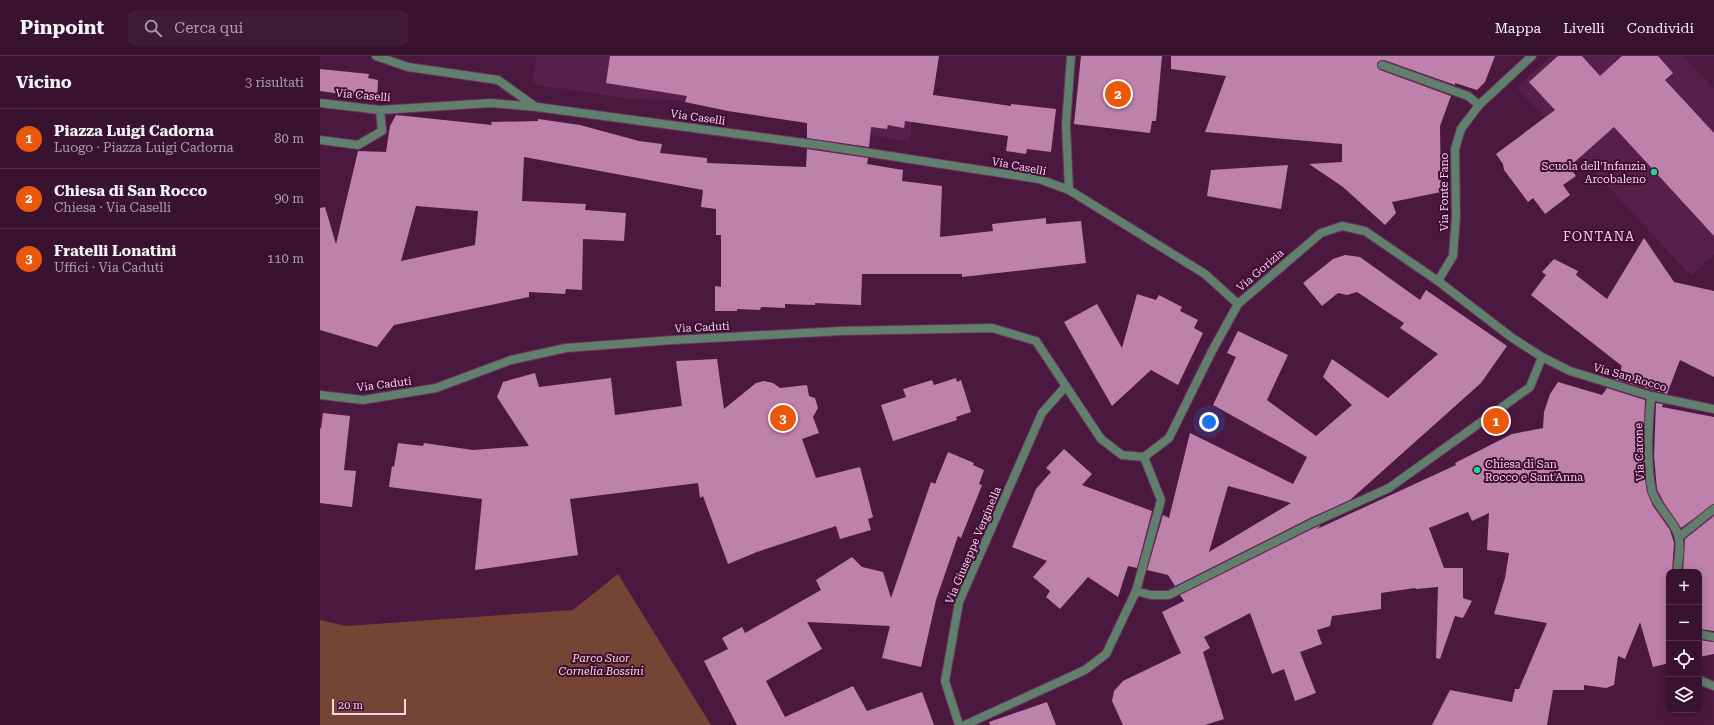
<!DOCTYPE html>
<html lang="it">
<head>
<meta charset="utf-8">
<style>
  body { margin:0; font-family:"Roboto Serif",serif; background:#3f1b37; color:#f1f3f6 }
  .controls { position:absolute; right:12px; bottom:12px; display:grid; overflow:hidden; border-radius:8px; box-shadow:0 2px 10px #0003 }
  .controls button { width:36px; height:36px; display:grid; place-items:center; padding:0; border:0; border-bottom:1px solid #52324b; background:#38122f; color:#f1f3f6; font:20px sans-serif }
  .scale { position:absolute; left:12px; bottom:10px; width:74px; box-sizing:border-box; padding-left:4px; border:2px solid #f6d5eb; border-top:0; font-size:11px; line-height:14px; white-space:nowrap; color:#f6d5eb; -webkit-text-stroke:3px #3f0c35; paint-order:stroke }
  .you { position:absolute; left:889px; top:366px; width:14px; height:14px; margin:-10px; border:3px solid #fff; border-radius:50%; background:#1a73e8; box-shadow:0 0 0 6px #1a73e833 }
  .badge { display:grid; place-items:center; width:26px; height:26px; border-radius:50%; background:#ea580c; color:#fff; font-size:13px; font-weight:700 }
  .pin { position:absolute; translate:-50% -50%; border:2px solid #fff; box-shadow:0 1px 4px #0006 }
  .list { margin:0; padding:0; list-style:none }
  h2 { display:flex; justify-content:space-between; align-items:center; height:52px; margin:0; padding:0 16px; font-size:17px }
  h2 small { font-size:13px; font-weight:400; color:#ab9eaa }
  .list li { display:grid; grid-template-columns:26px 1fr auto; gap:12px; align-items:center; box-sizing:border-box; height:60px; padding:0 16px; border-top:1px solid #52324b }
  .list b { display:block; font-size:15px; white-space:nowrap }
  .list p { margin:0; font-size:13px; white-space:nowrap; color:#ab9eaa }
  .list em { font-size:13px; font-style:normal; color:#ab9eaa }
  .icon { flex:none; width:22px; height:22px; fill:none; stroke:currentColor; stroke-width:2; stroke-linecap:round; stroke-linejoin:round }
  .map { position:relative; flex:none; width:1394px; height:669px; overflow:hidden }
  header { display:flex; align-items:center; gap:24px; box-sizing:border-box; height:56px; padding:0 20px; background:#38122f; border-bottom:1px solid #52324b }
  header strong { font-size:19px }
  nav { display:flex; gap:22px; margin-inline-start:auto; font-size:14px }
  .search { width:280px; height:36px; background:#3f1b37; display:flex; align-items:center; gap:10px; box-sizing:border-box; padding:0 14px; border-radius:8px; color:#ab9eaa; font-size:15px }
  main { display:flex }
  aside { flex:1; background:#38122f }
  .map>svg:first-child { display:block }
  .built { fill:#591f4b }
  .green { fill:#764435 }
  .building { fill:#be81ac; fill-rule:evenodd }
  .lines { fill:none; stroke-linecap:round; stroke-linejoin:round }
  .street-casing { stroke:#66365b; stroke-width:10 }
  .street { stroke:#617f6d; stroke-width:8 }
  .poi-dot { fill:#18d989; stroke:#3f0c35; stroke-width:1.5 }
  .labels { text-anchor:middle; stroke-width:4; stroke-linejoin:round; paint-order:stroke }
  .street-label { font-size:11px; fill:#f6d5eb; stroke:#3f0c35 }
  .poi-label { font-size:11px; fill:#f6d5eb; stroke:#3f0c35; text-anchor:end }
  .park-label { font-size:11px; font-style:italic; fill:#f2dcd5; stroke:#3f0c35 }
  .quarter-label { font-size:13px; letter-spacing:1px; fill:#f6d5eb; stroke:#3f0c35 }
</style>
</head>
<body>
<header>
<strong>Pinpoint</strong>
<div class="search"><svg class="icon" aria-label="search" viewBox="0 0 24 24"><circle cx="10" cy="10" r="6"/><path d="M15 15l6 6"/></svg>Cerca qui</div>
<nav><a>Mappa</a><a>Livelli</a><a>Condividi</a></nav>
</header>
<main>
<aside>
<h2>Vicino<small>3 risultati</small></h2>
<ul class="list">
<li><span class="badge">1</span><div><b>Piazza Luigi Cadorna</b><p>Luogo · Piazza Luigi Cadorna</p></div><em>80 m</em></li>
<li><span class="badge">2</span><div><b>Chiesa di San Rocco</b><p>Chiesa · Via Caselli</p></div><em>90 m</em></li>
<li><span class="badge">3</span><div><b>Fratelli Lonatini</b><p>Uffici · Via Caduti</p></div><em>110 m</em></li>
</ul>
</aside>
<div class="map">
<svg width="1394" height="669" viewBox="0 0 1394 669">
  <rect width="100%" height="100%" fill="#4b183f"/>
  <path class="built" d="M 217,0 L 569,0 L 597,37 L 589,86 L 534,75 L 408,55 L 356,44 L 312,43 L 212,28 Z
    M 1232,0 L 1363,0 L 1394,33 L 1394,198 L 1371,220 L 1197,32 Z"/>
  <path class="green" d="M 298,518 L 391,669 L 0,669 L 0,564 L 26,570 L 253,554 Z"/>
  <path class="building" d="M 290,0 L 619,0 L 613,39 L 691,50 L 691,48 L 736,53 L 731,96 L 707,93 L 706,98 L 686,95 L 688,80 L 585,65 L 584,72 L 568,69 L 567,73 L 551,71 L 549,91 L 487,82 L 487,67 L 408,55 L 365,46 L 367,40 L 286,27 Z
    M 761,0 L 842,0 L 836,65 L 832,65 L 830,77 L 754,68 Z
    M 851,0 L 1175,0 L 1165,26 L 1157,34 L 1135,27 L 1135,29 L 1064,4 L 1061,4 L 1057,7 L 1057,10 L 1060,14 L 1131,40 L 1120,70 L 1121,136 L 1072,146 L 1076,157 L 1065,169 L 1023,131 L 989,108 L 1022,106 L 1022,88 L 885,76 L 906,20 L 851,13 Z
    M 1238,0 L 1262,0 L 1280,20 L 1302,0 L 1338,0 L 1353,17 L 1345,24 L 1394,77 L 1394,180 L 1294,71 L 1249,111 L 1256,120 L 1243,129 L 1250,139 L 1225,158 L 1213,142 L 1208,146 L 1184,114 L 1183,108 L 1176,98 L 1235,54 L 1209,26 Z
    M 0,13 L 49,18 L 48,22 L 58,24 L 57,43 L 0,35 Z
    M 76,59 L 172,69 L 171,66 L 218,65 L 218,63 L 260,69 L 319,85 L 342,88 L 340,97 L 387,102 L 387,107 L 486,111 L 487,93 L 548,102 L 547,108 L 583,114 L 582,125 L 622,130 L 620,181 L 673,175 L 672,168 L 726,162 L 726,168 L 761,165 L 766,207 L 642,221 L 642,218 L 542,218 L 541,249 L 495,247 L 495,249 L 465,248 L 465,252 L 441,251 L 440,254 L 417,253 L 417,255 L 395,255 L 395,230 L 401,231 L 401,179 L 396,179 L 396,153 L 381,151 L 383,134 L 204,101 L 202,145 L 266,148 L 265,154 L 306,157 L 304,185 L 263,183 L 262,234 L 246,233 L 245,238 L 209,236 L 209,241 L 74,269 L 57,291 L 0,274 L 0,152 L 5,151 L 16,188 L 38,95 L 66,96 L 70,70 ZM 96,150 L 158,155 L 155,189 L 81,205 Z
    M 968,109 L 961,153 L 887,140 L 891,114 Z
    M 1324,182 L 1354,226 L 1394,235 L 1394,321 L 1360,304 L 1347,338 L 1294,323 L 1302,310 L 1211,239 L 1226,219 L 1222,216 L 1234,203 L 1258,215 L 1256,219 L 1287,243 Z
    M 1025,199 L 1040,201 L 1100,244 L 1106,234 L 1187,290 L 1161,327 L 1030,444 L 990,462 L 855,530 L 848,519 L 827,514 L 843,459 L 849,462 L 870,377 L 973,428 L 987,401 L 893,349 L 916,301 L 907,297 L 918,275 L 968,299 L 947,344 L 996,380 L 1032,349 L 1003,321 L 1012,303 L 1068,342 L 1118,298 L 1080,272 L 1084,267 L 1037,236 L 1027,239 L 1018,237 L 1002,250 L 983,227 L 1013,203 ZM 908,430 L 971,447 L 889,496 Z
    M 817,238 L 836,244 L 839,239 L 862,251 L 860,255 L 878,264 L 874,272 L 883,277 L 858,329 L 831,314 L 792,350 L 744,266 L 777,248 L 802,292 Z
    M 397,303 L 404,353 L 436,327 L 444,325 L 453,327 L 460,332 L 487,329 L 489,340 L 495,342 L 498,352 L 493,361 L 499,377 L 482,383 L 496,422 L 540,411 L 553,461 L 548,463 L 551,474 L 520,483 L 516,470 L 437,496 L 408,508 L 383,440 L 380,442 L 378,427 L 250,443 L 258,499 L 155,514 L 162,443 L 69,431 L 72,410 L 74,411 L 78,387 L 103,390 L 104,387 L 153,394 L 209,390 L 177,341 L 183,326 L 215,317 L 219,331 L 291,322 L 295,359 L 362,350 L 356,305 Z
    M 636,322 L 637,326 L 641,324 L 651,356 L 636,361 L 637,364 L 573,385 L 561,349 L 586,341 L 583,333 L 612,324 L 614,329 Z
    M 1238,326 L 1282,339 L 1287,332 L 1325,344 L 1323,400 L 1327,436 L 1333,450 L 1350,474 L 1354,487 L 1352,516 L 1349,516 L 1349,607 L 1333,611 L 1320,566 L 1305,603 L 1298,600 L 1294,629 L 1286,632 L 1264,629 L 1264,634 L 1233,634 L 1227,669 L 1112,669 L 1130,634 L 1192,646 L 1195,633 L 1199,633 L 1227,567 L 1174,558 L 1185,522 L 1189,497 L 1167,494 L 1169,457 L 1152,465 L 1148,456 L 1109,472 L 1124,512 L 1143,512 L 1143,542 L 1152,545 L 1143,562 L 1135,560 L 1120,603 L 1116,602 L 1118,531 L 1096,533 L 1095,532 L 1061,537 L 1061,553 L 1012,560 L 1010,570 L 997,574 L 1002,588 L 980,596 L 996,637 L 975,645 L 964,613 L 952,618 L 930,557 L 884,581 L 890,592 L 883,596 L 904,663 L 885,669 L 803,669 L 792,645 L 794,635 L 803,625 L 861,597 L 842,556 L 864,545 L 860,539 L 994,472 L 1001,469 L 997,473 L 1136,409 L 1135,407 L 1192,378 L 1223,372 L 1224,356 L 1230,338 Z
    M 1336,347 L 1343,348 L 1342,351 L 1394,361 L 1394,448 L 1361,472 L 1343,445 L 1337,433 L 1334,400 Z
    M 3,357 L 30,360 L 24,414 L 36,415 L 32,451 L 0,447 L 0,372 L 1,373 Z
    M 744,393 L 772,418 L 762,429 L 832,455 L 817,512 L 808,510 L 798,541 L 768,521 L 740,553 L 726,541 L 730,535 L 713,521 L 727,505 L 692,491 L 716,433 L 731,416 L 726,412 Z
    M 628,396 L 654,407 L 653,409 L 664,414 L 659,428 L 662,429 L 641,482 L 638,480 L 616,544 L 601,611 L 562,602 L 570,570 L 487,566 L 502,593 L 446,625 L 465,661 L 533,630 L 547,655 L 602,636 L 614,669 L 417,669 L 384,605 L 408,593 L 402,582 L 422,571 L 425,577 L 501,534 L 496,524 L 532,501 L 542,511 L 563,516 L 571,542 L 611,426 L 615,428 Z
    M 1394,460 L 1394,575 L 1379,573 L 1379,516 L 1363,516 L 1365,483 Z
    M 1379,584 L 1394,586 L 1394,598 L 1379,601 Z
    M 727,646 L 736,669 L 670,669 L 669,666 Z"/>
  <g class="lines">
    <g class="street-casing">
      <path id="street" d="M 56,0 L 88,11 L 178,24 L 216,51
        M 1062,9 L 1148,40 L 1159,49
        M 0,47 L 60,54 L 171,47 L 217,51 L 499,89 L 719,123 L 749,134 L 885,218 L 918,248
        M 0,84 L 38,89 L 62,75 L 60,54
        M 749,134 L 746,69 L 751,0
        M 1118,225 L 1133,200 L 1136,161 L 1135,93 L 1141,73 L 1159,49 L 1212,0
        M 0,339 L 43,344 L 116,332 L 191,304 L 246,292 L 353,284 L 521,275 L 672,272 L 716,285 L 781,383 L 802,399 L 824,401 L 849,382 L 892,295 L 918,248 L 1001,177 L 1022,170 L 1045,175 L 1118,225 L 1191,281 L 1222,301 L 1250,315 L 1331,340 L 1394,353
        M 1331,340 C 1328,367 1326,408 1332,435 C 1337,452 1357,468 1359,482 C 1361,493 1358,505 1357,516
        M 1359,481 L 1394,453
        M 816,535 L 831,539 L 849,539 L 992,467 L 1069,432 L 1210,331 L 1222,301
        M 1379,578 L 1394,581
        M 1379,624 L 1394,630
        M 639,669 L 625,625 L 639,546 L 722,357 L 746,330
        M 645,669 L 765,614 L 786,598 L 816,535 L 841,444 L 824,401"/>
    </g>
    <use href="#street" class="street"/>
  </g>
  <g class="poi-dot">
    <circle cx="1334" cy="116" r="4"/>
    <circle cx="1157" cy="414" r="4"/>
  </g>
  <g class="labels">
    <g class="street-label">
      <text transform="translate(43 39) rotate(5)" y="4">Via Caselli</text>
      <text transform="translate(378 61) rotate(8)" y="4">Via Caselli</text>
      <text transform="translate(699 110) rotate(11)" y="4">Via Caselli</text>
      <text transform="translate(1124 136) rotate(-90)" y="4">Via Fonte Fano</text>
      <text transform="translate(940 214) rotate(-41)" y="4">Via Gorizia</text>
      <text transform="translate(382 271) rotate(-3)" y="4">Via Caduti</text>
      <text transform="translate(1310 321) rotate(16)" y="4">Via San Rocco</text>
      <text transform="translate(64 328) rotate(-7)" y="4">Via Caduti</text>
      <text transform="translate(1319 396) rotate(-92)" y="4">Via Carone</text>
      <text transform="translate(653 489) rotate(-67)" y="4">Via Giuseppe Verginella</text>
    </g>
    <g class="poi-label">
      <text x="1326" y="114">Scuola dell'Infanzia<tspan x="1326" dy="13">Arcobaleno</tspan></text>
      <text x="1165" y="412" text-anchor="start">Chiesa di San<tspan x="1165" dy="13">Rocco e Sant'Anna</tspan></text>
    </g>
    <g class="park-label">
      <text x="281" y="606">Parco Suor<tspan x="281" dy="13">Cornelia Bossini</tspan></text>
    </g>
    <g class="quarter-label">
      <text x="1279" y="185">FONTANA</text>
    </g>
  </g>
</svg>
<div class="controls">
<button>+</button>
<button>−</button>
<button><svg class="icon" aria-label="locate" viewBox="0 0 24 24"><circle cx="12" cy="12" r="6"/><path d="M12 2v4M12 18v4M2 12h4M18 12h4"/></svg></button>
<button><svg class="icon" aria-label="layers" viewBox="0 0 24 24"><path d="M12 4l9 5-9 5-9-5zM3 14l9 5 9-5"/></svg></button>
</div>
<div class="scale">20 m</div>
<div class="you"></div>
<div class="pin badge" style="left:1176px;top:365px">1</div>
<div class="pin badge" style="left:798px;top:38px">2</div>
<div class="pin badge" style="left:463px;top:362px">3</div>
</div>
</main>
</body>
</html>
